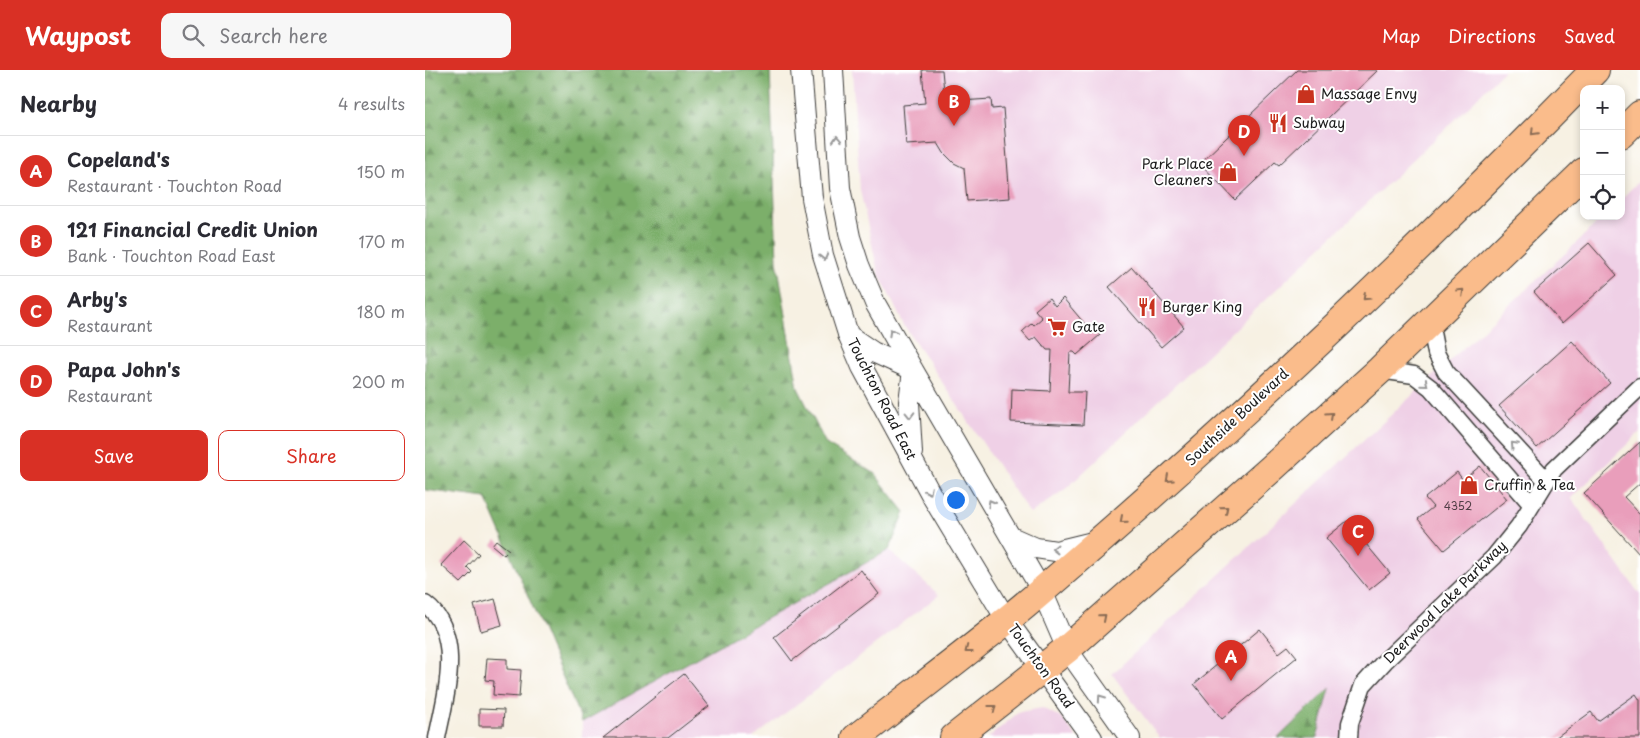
<!DOCTYPE html>
<html lang="en">
<head>
<meta charset="utf-8">
<style>
  body { margin:0; font-family:"Playpen Sans",sans-serif; background:#f7f7f7; color:#2b2b33 }
  .controls { position:absolute; right:15px; top:15px; display:grid; overflow:hidden; border-radius:10px; box-shadow:0 2px 8px #0003 }
  .controls button { width:45px; height:45px; display:grid; place-items:center; padding:0; border:0; border-bottom:1px solid #e1e1e2; background:#fff; color:#2b2b33; font:25px sans-serif }
  .you { position:absolute; left:530px; top:429px; width:18px; height:18px; margin:-12px; border:4px solid #fff; border-radius:50%; background:#1a73e8; box-shadow:0 0 0 8px #1a73e833 }
  .badge { display:grid; place-items:center; width:32px; height:32px; border-radius:50%; background:#d93025; color:#fff; font-size:16px; font-weight:700 }
  .pin { position:absolute; translate:-50% -41px; filter:drop-shadow(0 1px 2px #0008) }
  .pin::after { content:''; position:absolute; top:26px; width:18px; height:15px; background:inherit; clip-path:polygon(0 0,100% 0,50% 100%) }
  .list { margin:0; padding:0; list-style:none }
  h2 { display:flex; justify-content:space-between; align-items:center; height:65px; margin:0; padding:0 20px; font-size:21px }
  h2 small { font-size:16px; font-weight:400; color:#7c7c81 }
  .list li { display:grid; grid-template-columns:32px 1fr auto; gap:15px; align-items:center; box-sizing:border-box; height:70px; padding:0 20px; border-top:1px solid #e1e1e2 }
  .list b { display:block; font-size:19px; white-space:nowrap }
  .list p { margin:0; font-size:16px; white-space:nowrap; color:#7c7c81 }
  .list em { font-size:16px; font-style:normal; color:#7c7c81 }
  .actions { display:flex; gap:10px; padding:15px 20px }
  .actions a { flex:1; padding:11px 0; border:1px solid #d93025; border-radius:10px; text-align:center; font-size:18px; color:#d93025 }
  .actions .main { background:#d93025; color:#fff }
  .icon { flex:none; width:28px; height:28px; fill:none; stroke:currentColor; stroke-width:2; stroke-linecap:round; stroke-linejoin:round }
  .map { position:relative; flex:none; width:1215px; height:668px; overflow:hidden }
  header { display:flex; align-items:center; gap:30px; box-sizing:border-box; height:70px; padding:0 25px; background:#d93025; color:#fff }
  header strong { font-size:24px }
  nav { display:flex; gap:28px; margin-inline-start:auto; font-size:18px }
  .search { width:350px; height:45px; background:#f7f7f7; display:flex; align-items:center; gap:12px; box-sizing:border-box; padding:0 18px; border-radius:10px; color:#7c7c81; font-size:19px }
  main { display:flex }
  aside { flex:1; background:#fff }
  .map>svg:first-child { display:block }
  .built { fill:#efd0e6 }
  .forest { fill:url(#forest-firs); stroke:#4c6644 }
  .building { fill:#e99ebb }
  .lines { fill:none; stroke-linecap:round; stroke-linejoin:round }
  .minor-casing { stroke:#3d3c3a; stroke-width:19 }
  .tertiary-casing { stroke:#3d3c3a; stroke-width:22 }
  .trunk-casing { stroke:#3d3c3a; stroke-width:30 }
  .minor { stroke:#fff; stroke-width:16 }
  .tertiary { stroke:#fff; stroke-width:20 }
  .trunk { stroke:#fabc8b; stroke-width:28 }
  .oneway { stroke:#8b6c54 }
  .oneway2 { stroke:#999 }
  .labels { text-anchor:middle; stroke-width:4; stroke-linejoin:round; paint-order:stroke }
  .number-label { font-size:11px; fill:#4f3c44 }
  .poi-label { font-size:14px; fill:#1c1c1c; stroke:#fff; text-anchor:start }
  .street-label { font-size:14px; fill:#1c1c1c; stroke:#fff }
</style>
</head>
<body>
<header>
<strong>Waypost</strong>
<div class="search"><svg class="icon" aria-label="search" viewBox="0 0 24 24"><circle cx="10" cy="10" r="6"/><path d="M15 15l6 6"/></svg>Search here</div>
<nav><a>Map</a><a>Directions</a><a>Saved</a></nav>
</header>
<main>
<aside>
<h2>Nearby<small>4 results</small></h2>
<ul class="list">
<li><span class="badge">A</span><div><b>Copeland's</b><p>Restaurant · Touchton Road</p></div><em>150 m</em></li>
<li><span class="badge">B</span><div><b>121 Financial Credit Union</b><p>Bank · Touchton Road East</p></div><em>170 m</em></li>
<li><span class="badge">C</span><div><b>Arby's</b><p>Restaurant</p></div><em>180 m</em></li>
<li><span class="badge">D</span><div><b>Papa John's</b><p>Restaurant</p></div><em>200 m</em></li>
</ul>
<div class="actions"><a class="main">Save</a><a>Share</a></div>
</aside>
<div class="map">
<svg width="1215" height="668" viewBox="0 0 1215 668">
  <defs>
    <pattern id="forest-firs" width="22" height="20" patternUnits="userSpaceOnUse" patternTransform="scale(1.25)"><rect width="22" height="20" fill="#7baf6b"/><path d="M5 1l3.5 6h-7zM16 11l3.5 6h-7z" fill="#648e57"/></pattern>
  </defs>
  <rect width="100%" height="100%" fill="#fff"/>
  <filter id="ink" filterUnits="userSpaceOnUse"><feTurbulence type="fractalNoise" baseFrequency=".02" numOctaves="2"/><feDisplacementMap in="SourceGraphic" scale="10" xChannelSelector="R" yChannelSelector="G"/><feConvolveMatrix kernelMatrix="1 2 1 2 8 2 1 2 1" color-interpolation-filters="sRGB"/></filter>
  <filter id="wash" filterUnits="userSpaceOnUse"><feTurbulence type="fractalNoise" baseFrequency=".0096" numOctaves="4" result="noise"/><feDisplacementMap in="SourceGraphic" scale="20" xChannelSelector="R" yChannelSelector="G"/><feGaussianBlur stdDeviation="1.12" result="paint"/><feColorMatrix in="noise" values="0 0 0 0 0 0 0 0 0 0 0 0 0 0 0 0 0 1.4 0 .05"/><feComposite in="paint" operator="in"/></filter>
  <g filter="url(#wash)">
    <rect width="100%" height="100%" fill="#f7f1e3"/>
    <path class="built" d="M 427,0 L 1079,0 L 1035,45 L 643,417 L 605,444 L 479,255 L 453,202 L 435,120 Z
      M 1215,110 L 1215,362 L 1146,428 L 1213,522 L 1215,521 L 1215,668 L 892,668 L 904,618 L 853,668 L 735,668 L 687,604 L 1146,178 L 1179,146 L 1196,146 L 1196,129 Z
      M 464,480 L 514,525 L 328,668 L 157,668 L 157,652 Z
      M 618,638 L 638,649 L 652,668 L 563,668 L 594,642 Z"/>
    <path class="forest" d="M 0,0 L 345,0 L 352,191 L 373,318 L 401,374 L 449,403 L 480,442 L 464,480 L 157,652 L 61,428 L 0,420 Z
      M 905,618 L 892,668 L 853,668 Z"/>
    <g id="blocks">
      <path class="building" d="M 497,0 L 517,0 L 520,32 L 566,29 L 567,39 L 578,38 L 585,128 L 542,131 L 539,98 L 529,93 L 519,83 L 513,73 L 481,75 L 478,35 L 500,33 Z
        M 872,0 L 953,0 L 854,95 L 850,92 L 810,130 L 775,93 Z
        M 1164,173 L 1192,205 L 1137,254 L 1109,222 Z
        M 707,197 L 759,257 L 736,277 L 684,217 Z
        M 624,228 L 630,236 L 638,228 L 664,259 L 668,256 L 675,265 L 652,285 L 649,282 L 645,282 L 643,322 L 660,322 L 658,355 L 586,352 L 587,319 L 625,321 L 627,280 L 622,280 L 611,267 L 605,271 L 597,262 L 607,253 L 609,255 L 617,248 L 610,240 Z
        M 1147,271 L 1185,313 L 1112,378 L 1074,336 Z
        M 1215,372 L 1215,413 L 1199,427 L 1215,444 L 1215,485 L 1159,423 Z
        M 1055,396 L 1082,429 L 1019,480 L 993,449 L 1008,437 L 1000,428 L 1032,402 L 1038,410 Z
        M 922,451 L 965,503 L 944,520 L 901,468 Z
        M 39,470 L 54,484 L 42,497 L 47,502 L 36,513 L 16,495 Z
        M 71,470 L 84,480 L 79,485 L 67,475 Z
        M 436,500 L 454,524 L 367,591 L 349,567 Z
        M 70,529 L 77,555 L 56,561 L 49,535 Z
        M 835,559 L 854,583 L 863,576 L 872,587 L 797,649 L 769,614 Z
        M 62,588 L 82,589 L 82,599 L 96,600 L 94,627 L 68,625 L 69,611 L 60,610 Z
        M 259,604 L 284,636 L 243,668 L 178,668 Z
        M 1211,624 L 1215,630 L 1215,668 L 1130,668 L 1166,642 L 1173,651 Z
        M 54,639 L 79,640 L 78,656 L 54,656 Z"/>
    </g>
  </g>
  <g filter="url(#ink)">
    <use href="#blocks" fill-opacity="0" stroke="#3d3c3a" stroke-width="1"/>
    <g class="lines">
      <g class="minor-casing">
        <path id="minor" d="M 1005,252 L 1011,283 L 1021,302 L 1122,411
          M 955,300 L 989,305 L 1006,318 L 1107,435
          M 0,534 C 40,564 20,627 12,668
          M 924,668 L 925,653 L 938,615 L 960,591 L 1069,487 L 1094,456 L 1129,399 L 1215,317"/>
      </g>
      <g class="tertiary-casing">
        <path id="tertiary" d="M 376,0 L 387,128 L 398,185 L 423,264 L 437,297 L 508,428 L 581,549 L 667,668
          M 408,0 L 415,118 L 425,167 L 434,195 L 450,233 L 488,300 L 617,521 L 642,579 L 705,668
          M 423,265 L 448,282 L 488,300 L 484,332 L 487,383
          M 586,467 L 611,478 L 631,481 L 672,471"/>
      </g>
      <g class="trunk-casing">
        <path id="trunk" d="M 1196,64 L 1215,45
          M 431,668 C 494,618 559,571 619,519 C 811,355 994,181 1170,0
          M 529,668 L 642,579 L 847,398 L 955,300 L 1159,102"/>
      </g>
      <use href="#minor" class="minor"/>
      <use href="#tertiary" class="tertiary"/>
      <use href="#trunk" class="trunk"/>
    </g>
    <defs><path id="oneway-chevron" d="M-2-3.5L2.5 0L-2 3.5" fill="none" stroke-width="1.6" stroke-linecap="round" stroke-linejoin="round" transform="scale(1.25)"/></defs>
    <g class="oneway">
      <use href="#oneway-chevron" transform="translate(1109 62) rotate(134)"/>
      <use href="#oneway-chevron" transform="translate(1036 222) rotate(-44)"/>
      <use href="#oneway-chevron" transform="translate(941 227) rotate(137)"/>
      <use href="#oneway-chevron" transform="translate(905 345) rotate(-42)"/>
      <use href="#oneway-chevron" transform="translate(744 409) rotate(138)"/>
      <use href="#oneway-chevron" transform="translate(800 439) rotate(-41)"/>
      <use href="#oneway-chevron" transform="translate(698 450) rotate(139)"/>
      <use href="#oneway-chevron" transform="translate(678 547) rotate(-41)"/>
      <use href="#oneway-chevron" transform="translate(543 580) rotate(142)"/>
      <use href="#oneway-chevron" transform="translate(568 638) rotate(-38)"/>
    </g>
    <g class="oneway2">
      <use href="#oneway-chevron" transform="translate(412 69) rotate(-94)"/>
      <use href="#oneway-chevron" transform="translate(399 187) rotate(76)"/>
      <use href="#oneway-chevron" transform="translate(467 262) rotate(-119)"/>
      <use href="#oneway-chevron" transform="translate(1000 314) rotate(40)"/>
      <use href="#oneway-chevron" transform="translate(485 345) rotate(89)"/>
      <use href="#oneway-chevron" transform="translate(1089 375) rotate(-133)"/>
      <use href="#oneway-chevron" transform="translate(504 421) rotate(63)"/>
      <use href="#oneway-chevron" transform="translate(566 433) rotate(-120)"/>
      <use href="#oneway-chevron" transform="translate(630 479) rotate(-180)"/>
      <use href="#oneway-chevron" transform="translate(676 628) rotate(-125)"/>
    </g>
  </g>
  <defs>
    <g id="shop-bare" transform="scale(1.5)"><path d="M-5-2.5h2.3a2.7 3.5 0 0 1 5.4 0H5L5.5 6h-11ZM-1.5-2.5h3a1.5 2.3 0 0 0-3 0Z" fill="#c8321e" stroke="#fff" stroke-width="2.5" paint-order="stroke"/></g>
    <g id="restaurant-bare" transform="scale(1.5)"><path d="M-5-6h1v4h1v-4h1v4h1v-4h1v5L-1.5 .5V6h-2V.5L-5-1ZM5-6V6H3V1.5H1.5Q1.5-4 5-6Z" fill="#c8321e" stroke="#fff" stroke-width="2.5" paint-order="stroke"/></g>
    <g id="supermarket-bare" transform="scale(1.5)"><path d="M-6-5.5h2.5l.6 2H6L4.5 2H-2.5L-4.4-4H-6ZM-1.5 3.2a1.3 1.3 0 1 0 .1 0ZM3 3.2a1.3 1.3 0 1 0 .1 0Z" fill="#c8321e" stroke="#fff" stroke-width="2.5" paint-order="stroke"/></g>
  </defs>
  <g fill-rule="evenodd">
    <use href="#shop-bare" x="881" y="24"/>
    <use href="#restaurant-bare" x="853" y="53"/>
    <use href="#shop-bare" x="803" y="102"/>
    <use href="#restaurant-bare" x="722" y="237"/>
    <use href="#supermarket-bare" x="632" y="257"/>
    <use href="#shop-bare" x="1044" y="415"/>
  </g>
  <g class="labels">
    <g class="number-label">
      <text x="1033" y="440">4352</text>
    </g>
    <g class="poi-label">
      <text x="896" y="29">Massage Envy</text>
      <text x="868" y="58">Subway</text>
      <text x="788" y="99" text-anchor="end">Park Place<tspan x="788" dy="16">Cleaners</tspan></text>
      <text x="737" y="242">Burger King</text>
      <text x="647" y="262">Gate</text>
      <text x="1059" y="420">Cruffin &amp; Tea</text>
    </g>
    <g class="street-label">
      <text transform="translate(457 329) rotate(63)" y="5">Touchton Road East</text>
      <text transform="translate(812 347) rotate(-43)" y="5">Southside Boulevard</text>
      <text transform="translate(1020 532) rotate(-45)" y="5">Deerwood Lake Parkway</text>
      <text transform="translate(616 596) rotate(54)" y="5">Touchton Road</text>
    </g>
  </g>
</svg>
<div class="controls">
<button>+</button>
<button>−</button>
<button><svg class="icon" aria-label="locate" viewBox="0 0 24 24"><circle cx="12" cy="12" r="6"/><path d="M12 2v4M12 18v4M2 12h4M18 12h4"/></svg></button>
</div>
<div class="you"></div>
<div class="pin badge" style="left:806px;top:611px">A</div>
<div class="pin badge" style="left:529px;top:56px">B</div>
<div class="pin badge" style="left:933px;top:486px">C</div>
<div class="pin badge" style="left:819px;top:86px">D</div>
</div>
</main>
</body>
</html>
